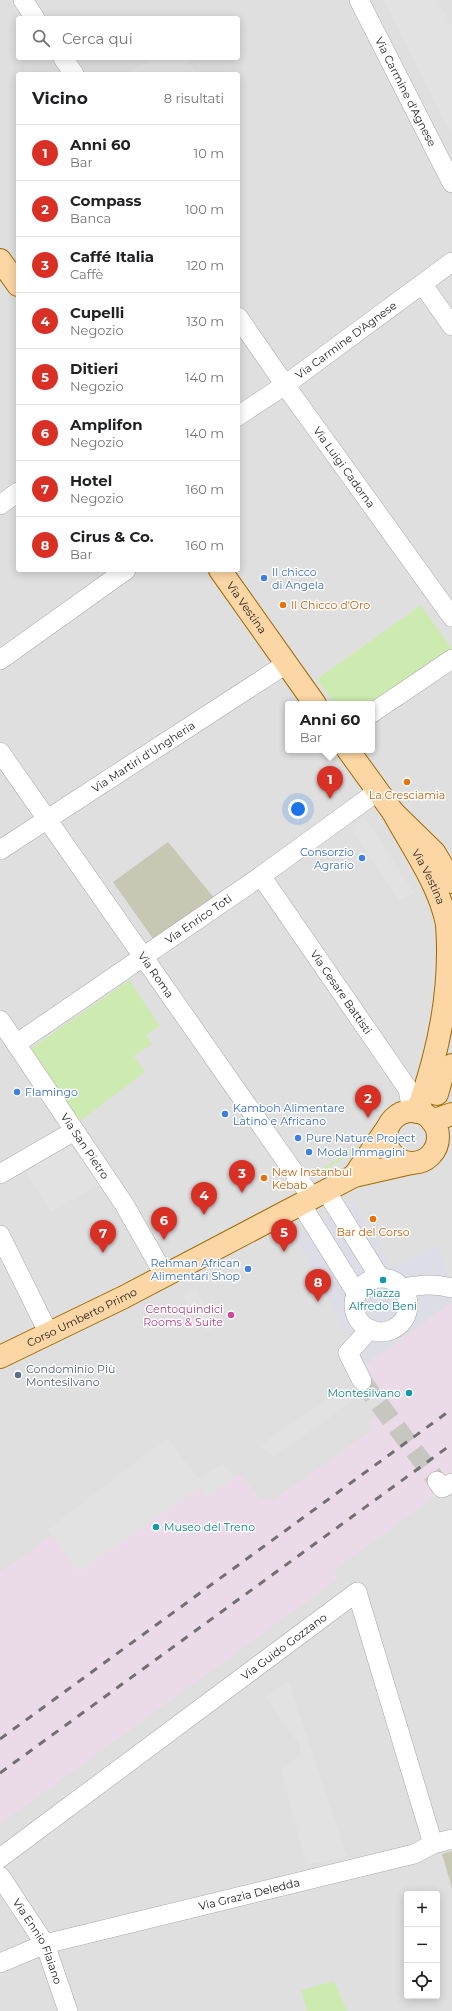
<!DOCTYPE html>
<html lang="it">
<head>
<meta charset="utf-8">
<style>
  body { margin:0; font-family:Montserrat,sans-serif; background:#f2f2f2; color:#202124 }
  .controls { position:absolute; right:12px; bottom:12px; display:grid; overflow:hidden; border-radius:4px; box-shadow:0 2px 10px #0003 }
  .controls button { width:36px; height:36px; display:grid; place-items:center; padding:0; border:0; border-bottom:1px solid #e0e0e0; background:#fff; color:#202124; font:20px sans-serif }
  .you { position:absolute; left:298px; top:809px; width:14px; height:14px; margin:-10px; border:3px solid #fff; border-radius:50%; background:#1a73e8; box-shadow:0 0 0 6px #1a73e833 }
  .badge { display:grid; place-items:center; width:26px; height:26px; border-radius:50%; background:#d93025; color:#fff; font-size:13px; font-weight:700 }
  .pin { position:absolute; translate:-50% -33px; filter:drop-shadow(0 1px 2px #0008) }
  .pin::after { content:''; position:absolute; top:21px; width:14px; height:12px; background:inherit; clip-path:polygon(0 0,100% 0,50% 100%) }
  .popup { position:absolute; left:285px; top:701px; width:90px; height:52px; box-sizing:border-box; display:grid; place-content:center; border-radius:4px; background:#fff; filter:drop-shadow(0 1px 3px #0005); font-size:13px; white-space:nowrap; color:#757577 }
  .popup b { font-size:15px; color:#202124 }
  .popup::after { content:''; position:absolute; left:50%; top:100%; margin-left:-8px; border:8px solid transparent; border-top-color:#fff }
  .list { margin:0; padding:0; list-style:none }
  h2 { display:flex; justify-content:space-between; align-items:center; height:52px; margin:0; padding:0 16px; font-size:17px }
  h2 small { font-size:13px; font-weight:400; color:#757577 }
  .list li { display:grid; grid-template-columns:26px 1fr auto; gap:12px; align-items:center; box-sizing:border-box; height:56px; padding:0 16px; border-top:1px solid #e0e0e0 }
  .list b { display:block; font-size:15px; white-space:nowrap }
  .list p { margin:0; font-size:13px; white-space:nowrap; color:#757577 }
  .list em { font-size:13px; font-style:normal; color:#757577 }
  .icon { flex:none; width:22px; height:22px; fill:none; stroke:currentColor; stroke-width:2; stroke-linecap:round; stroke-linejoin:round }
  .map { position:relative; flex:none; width:452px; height:2011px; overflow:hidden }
  .search { position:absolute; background:#fff; box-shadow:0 2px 10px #0003; left:16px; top:16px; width:224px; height:44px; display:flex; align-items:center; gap:10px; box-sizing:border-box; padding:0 14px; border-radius:4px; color:#757577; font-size:15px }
  .panel { position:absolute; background:#fff; box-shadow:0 2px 10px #0003; left:16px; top:72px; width:224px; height:500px; border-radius:4px }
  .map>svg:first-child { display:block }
  .residential { fill:#e0dfdf; fill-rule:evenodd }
  .industrial { fill:#ebdbe8 }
  .construction { fill:#c7c7b4 }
  .grass { fill:#cdebb0 }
  .parking { fill:#e2e2e2 }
  .plaza { fill:#dddde8 }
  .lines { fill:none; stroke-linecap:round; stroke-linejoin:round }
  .street-tunnel { stroke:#c8c6c1; stroke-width:19; stroke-dasharray:19 10; stroke-linecap:butt }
  .street-casing { stroke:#a9a9a9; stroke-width:20 }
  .primary-casing { stroke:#a06b00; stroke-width:24 }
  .street { stroke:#fff; stroke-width:19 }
  .primary { stroke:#fcd6a4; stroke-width:22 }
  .rail { stroke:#707070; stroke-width:3; stroke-dasharray:8 8; stroke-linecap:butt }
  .shop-dot { fill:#3f7fe0; stroke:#fff; stroke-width:1.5 }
  .food-dot { fill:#e8710a; stroke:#fff; stroke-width:1.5 }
  .culture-dot { fill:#0f9aa8; stroke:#fff; stroke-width:1.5 }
  .hotel-dot { fill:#d1479c; stroke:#fff; stroke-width:1.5 }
  .service-dot { fill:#5c6f8a; stroke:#fff; stroke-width:1.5 }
  .labels { text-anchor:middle; stroke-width:3; stroke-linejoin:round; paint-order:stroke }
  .street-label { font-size:11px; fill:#222; stroke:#fff }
  .shop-label { font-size:11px; fill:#366cbe; stroke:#fff; text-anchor:start }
  .food-label { font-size:11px; fill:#c56008; stroke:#fff; text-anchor:start }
  .culture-label { font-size:11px; fill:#0d838f; stroke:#fff }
  .hotel-label { font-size:11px; fill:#b23c85; stroke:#fff; text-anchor:end }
  .service-label { font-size:11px; fill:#4e5e75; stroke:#fff; text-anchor:start }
</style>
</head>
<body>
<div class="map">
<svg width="452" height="2011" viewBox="0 0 452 2011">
  <rect width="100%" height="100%" fill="#f2efe9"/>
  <path class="residential" d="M 0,0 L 452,0 L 452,2011 L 0,2011 ZM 18,18 L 238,18 L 238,58 L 18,58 ZM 18,74 L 238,74 L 238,570 L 18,570 ZM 288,704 L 372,704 L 372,750 L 288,750 ZM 407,1894 L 437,1894 L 437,1996 L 407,1996 Z"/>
  <path class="industrial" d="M 452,1303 L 452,1483 L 333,1571 L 339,1578 L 0,1824 L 0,1573 L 52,1535 L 78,1571 L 198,1488 L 206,1498 L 239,1473 L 261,1499 L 275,1499 L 374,1429 L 369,1422 L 391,1405 L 364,1367 Z"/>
  <path class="construction" d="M 168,842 L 215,899 L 156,943 L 113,882 Z
    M 452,1851 L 452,1888 L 442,1854 Z"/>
  <path class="grass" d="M 421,605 L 452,649 L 452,652 L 372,704 L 335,704 L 317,679 Z
    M 129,980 L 160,1026 L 146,1035 L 152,1044 L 134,1056 L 145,1072 L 76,1124 L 29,1050 Z
    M 362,1144 L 364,1146 L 319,1174 L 317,1172 Z
    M 334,1981 L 347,2011 L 307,2011 L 301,1990 Z"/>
  <path class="parking" d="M 384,0 L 438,0 L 452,28 L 452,136 Z
    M 154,58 L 187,58 L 196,74 L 127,74 Z
    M 364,817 L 414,893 L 399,900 L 350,828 Z
    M 74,1137 L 104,1182 L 51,1212 L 23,1167 Z
    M 197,1289 L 215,1327 L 206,1332 L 183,1295 Z
    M 333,1395 L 354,1401 L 273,1456 L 259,1446 Z
    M 167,1438 L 198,1478 L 224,1464 L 234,1477 L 206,1498 L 198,1488 L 78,1572 L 48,1529 Z
    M 289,1681 L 298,1710 L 347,1856 L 306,1865 L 281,1769 L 301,1755 L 299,1744 L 266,1697 Z"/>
  <path class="plaza" d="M 355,1202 L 391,1268 L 438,1245 L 452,1291 L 452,1300 L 364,1364 L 294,1236 Z"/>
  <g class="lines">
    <path class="street-tunnel" d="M 362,1381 L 437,1481"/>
    <g class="street-casing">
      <g id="street">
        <path d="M 23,0 L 35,18"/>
        <path id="s1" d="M 359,0 L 452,183"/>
        <path d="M 63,58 L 74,74"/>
        <path d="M 423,285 L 452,326"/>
        <path id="s2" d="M 238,317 L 285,385 L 452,617"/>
        <path id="s3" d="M 238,416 L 285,385 L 452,262"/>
        <path d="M 0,505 L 18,492"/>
        <path d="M 0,660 L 126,570"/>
        <path d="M 372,713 L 452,659"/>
        <path id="s4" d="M 0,752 L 312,1198"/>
        <path id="s5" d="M 0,850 L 286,664"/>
        <path id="s6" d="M 261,876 L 408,1089 L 412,1111"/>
        <path id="s7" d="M 0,1020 L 124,1204 L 165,1276"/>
        <path id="s8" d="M 16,1044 L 261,876 L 378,791"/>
        <path d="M 0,1174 L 74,1131"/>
        <path d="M 326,1191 L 380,1278"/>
        <path d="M 301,1204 L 357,1294"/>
        <path d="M 0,1235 L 49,1334"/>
        <circle cx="381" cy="1305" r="27"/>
        <path d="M 403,1288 C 421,1285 434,1283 452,1288"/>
        <path d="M 362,1381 L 348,1353 L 370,1329"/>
        <path d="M 437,1481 L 442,1488 L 452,1483"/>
        <path id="s9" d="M 0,1858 L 357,1592 L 433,1844"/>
        <path id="s10" d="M 0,1876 L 45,1944 L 68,2011"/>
        <path id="s11" d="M 0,1963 L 45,1944 L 414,1854 L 433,1844 L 452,1839"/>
      </g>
    </g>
    <g class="primary-casing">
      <g id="primary">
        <path d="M 0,260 L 18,285"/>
        <path id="s12" d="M 220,570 L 315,704"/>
        <path d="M 348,750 L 393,812 L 434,852 L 452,882"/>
        <path id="s13" d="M 393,812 C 412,847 439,884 447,924 C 452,989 439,1052 417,1112"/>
        <path d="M 437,1094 L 443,1073 L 452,1065"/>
        <circle cx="412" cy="1137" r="26"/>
        <path d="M 432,1121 L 452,1114"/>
        <path d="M 354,1176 L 388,1127"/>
        <path id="s14" d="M 0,1357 L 124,1297 L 354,1176 L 411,1163"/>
      </g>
    </g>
    <use href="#street" class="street"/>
    <use href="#primary" class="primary"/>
    <path class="rail" d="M 0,1739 L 452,1409
      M 0,1773 L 452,1444"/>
  </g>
  <g class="shop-dot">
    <circle cx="264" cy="578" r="4"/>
    <circle cx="362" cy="858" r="4"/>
    <circle cx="17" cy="1092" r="4"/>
    <circle cx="225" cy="1114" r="4"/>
    <circle cx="298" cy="1138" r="4"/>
    <circle cx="309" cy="1152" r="4"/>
    <circle cx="248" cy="1269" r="4"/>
  </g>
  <g class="food-dot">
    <circle cx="283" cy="605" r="4"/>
    <circle cx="407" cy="782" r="4"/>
    <circle cx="264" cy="1178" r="4"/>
    <circle cx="373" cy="1219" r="4"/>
  </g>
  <g class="culture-dot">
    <circle cx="383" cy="1280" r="4"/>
    <circle cx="409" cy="1393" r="4"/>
    <circle cx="156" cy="1527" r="4"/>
  </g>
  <circle class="hotel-dot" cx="231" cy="1315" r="4"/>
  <circle class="service-dot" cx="18" cy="1375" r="4"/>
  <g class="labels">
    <g class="street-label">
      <text dy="4" stroke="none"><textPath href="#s1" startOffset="103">Via Carmine d'Agnese</textPath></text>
      <text dy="4" stroke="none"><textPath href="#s3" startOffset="132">Via Carmine D'Agnese</textPath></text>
      <text dy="4" stroke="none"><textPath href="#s2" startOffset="184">Via Luigi Cadorna</textPath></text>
      <text dy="4" stroke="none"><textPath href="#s12" startOffset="46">Via Vestina</textPath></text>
      <text dy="4" stroke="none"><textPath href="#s5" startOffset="171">Via Martiri d'Ungheria</textPath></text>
      <text dy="4" stroke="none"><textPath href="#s13" startOffset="74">Via Vestina</textPath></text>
      <text dy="4" stroke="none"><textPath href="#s8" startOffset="221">Via Enrico Toti</textPath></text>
      <text dy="4" stroke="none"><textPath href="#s4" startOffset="272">Via Roma</textPath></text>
      <text dy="4" stroke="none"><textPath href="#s6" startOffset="141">Via Cesare Battisti</textPath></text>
      <text dy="4" stroke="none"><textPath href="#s7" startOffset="152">Via San Pietro</textPath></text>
      <text dy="4" stroke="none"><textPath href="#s14" startOffset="91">Corso Umberto Primo</textPath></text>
      <text dy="4" stroke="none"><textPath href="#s9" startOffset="354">Via Guido Gozzano</textPath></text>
      <text dy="4" stroke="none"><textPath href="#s11" startOffset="259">Via Grazia Deledda</textPath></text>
      <text dy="4" stroke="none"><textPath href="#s10" startOffset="76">Via Ennio Flaiano</textPath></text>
    </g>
    <g class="shop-label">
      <text x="272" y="576">Il chicco<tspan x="272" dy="13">di Angela</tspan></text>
      <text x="354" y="856" text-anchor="end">Consorzio<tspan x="354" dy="13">Agrario</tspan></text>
      <text x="25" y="1096">Flamingo</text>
      <text x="233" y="1112">Kamboh Alimentare<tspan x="233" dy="13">Latino e Africano</tspan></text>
      <text x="306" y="1142">Pure Nature Project</text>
      <text x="317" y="1156">Moda Immagini</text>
      <text x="240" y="1267" text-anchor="end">Rehman African<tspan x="240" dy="13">Alimentari Shop</tspan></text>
    </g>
    <g class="food-label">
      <text x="291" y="609">Il Chicco d'Oro</text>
      <text x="407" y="799" text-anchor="middle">La Cresciamia</text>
      <text x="272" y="1176">New Instanbul<tspan x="272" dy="13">Kebab</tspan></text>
      <text x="373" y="1236" text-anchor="middle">Bar del Corso</text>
    </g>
    <g class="culture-label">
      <text x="383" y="1297">Piazza<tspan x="383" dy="13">Alfredo Beni</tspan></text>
      <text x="401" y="1397" text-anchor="end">Montesilvano</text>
      <text x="164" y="1531" text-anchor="start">Museo del Treno</text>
    </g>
    <g class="hotel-label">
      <text x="223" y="1313">Centoquindici<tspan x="223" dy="13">Rooms &amp; Suite</tspan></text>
    </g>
    <g class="service-label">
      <text x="26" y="1373">Condominio Più<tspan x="26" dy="13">Montesilvano</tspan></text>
    </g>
  </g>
</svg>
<div class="controls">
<button>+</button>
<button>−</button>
<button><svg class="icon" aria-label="locate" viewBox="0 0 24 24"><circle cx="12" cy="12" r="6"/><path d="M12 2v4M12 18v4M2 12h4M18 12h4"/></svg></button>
</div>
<div class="you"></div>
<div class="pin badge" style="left:330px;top:799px">1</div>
<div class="popup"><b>Anni 60</b>Bar</div>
<div class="pin badge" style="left:368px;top:1118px">2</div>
<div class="pin badge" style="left:242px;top:1193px">3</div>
<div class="pin badge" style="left:204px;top:1215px">4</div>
<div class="pin badge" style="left:284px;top:1252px">5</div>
<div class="pin badge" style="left:164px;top:1240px">6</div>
<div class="pin badge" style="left:103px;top:1253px">7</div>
<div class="pin badge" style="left:318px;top:1302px">8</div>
<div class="search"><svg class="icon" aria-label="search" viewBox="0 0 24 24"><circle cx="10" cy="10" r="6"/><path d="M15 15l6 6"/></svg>Cerca qui</div>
<section class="panel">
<h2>Vicino<small>8 risultati</small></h2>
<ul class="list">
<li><span class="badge">1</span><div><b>Anni 60</b><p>Bar</p></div><em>10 m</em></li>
<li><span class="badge">2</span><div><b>Compass</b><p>Banca</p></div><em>100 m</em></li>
<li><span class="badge">3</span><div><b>Caffé Italia</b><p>Caffè</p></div><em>120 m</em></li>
<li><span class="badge">4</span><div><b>Cupelli</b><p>Negozio</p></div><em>130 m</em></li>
<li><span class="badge">5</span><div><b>Ditieri</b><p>Negozio</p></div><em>140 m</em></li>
<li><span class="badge">6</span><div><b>Amplifon</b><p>Negozio</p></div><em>140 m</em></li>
<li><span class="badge">7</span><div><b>Hotel</b><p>Negozio</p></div><em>160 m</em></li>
<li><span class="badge">8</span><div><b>Cirus &amp; Co.</b><p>Bar</p></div><em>160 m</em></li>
</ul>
</section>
</div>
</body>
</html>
